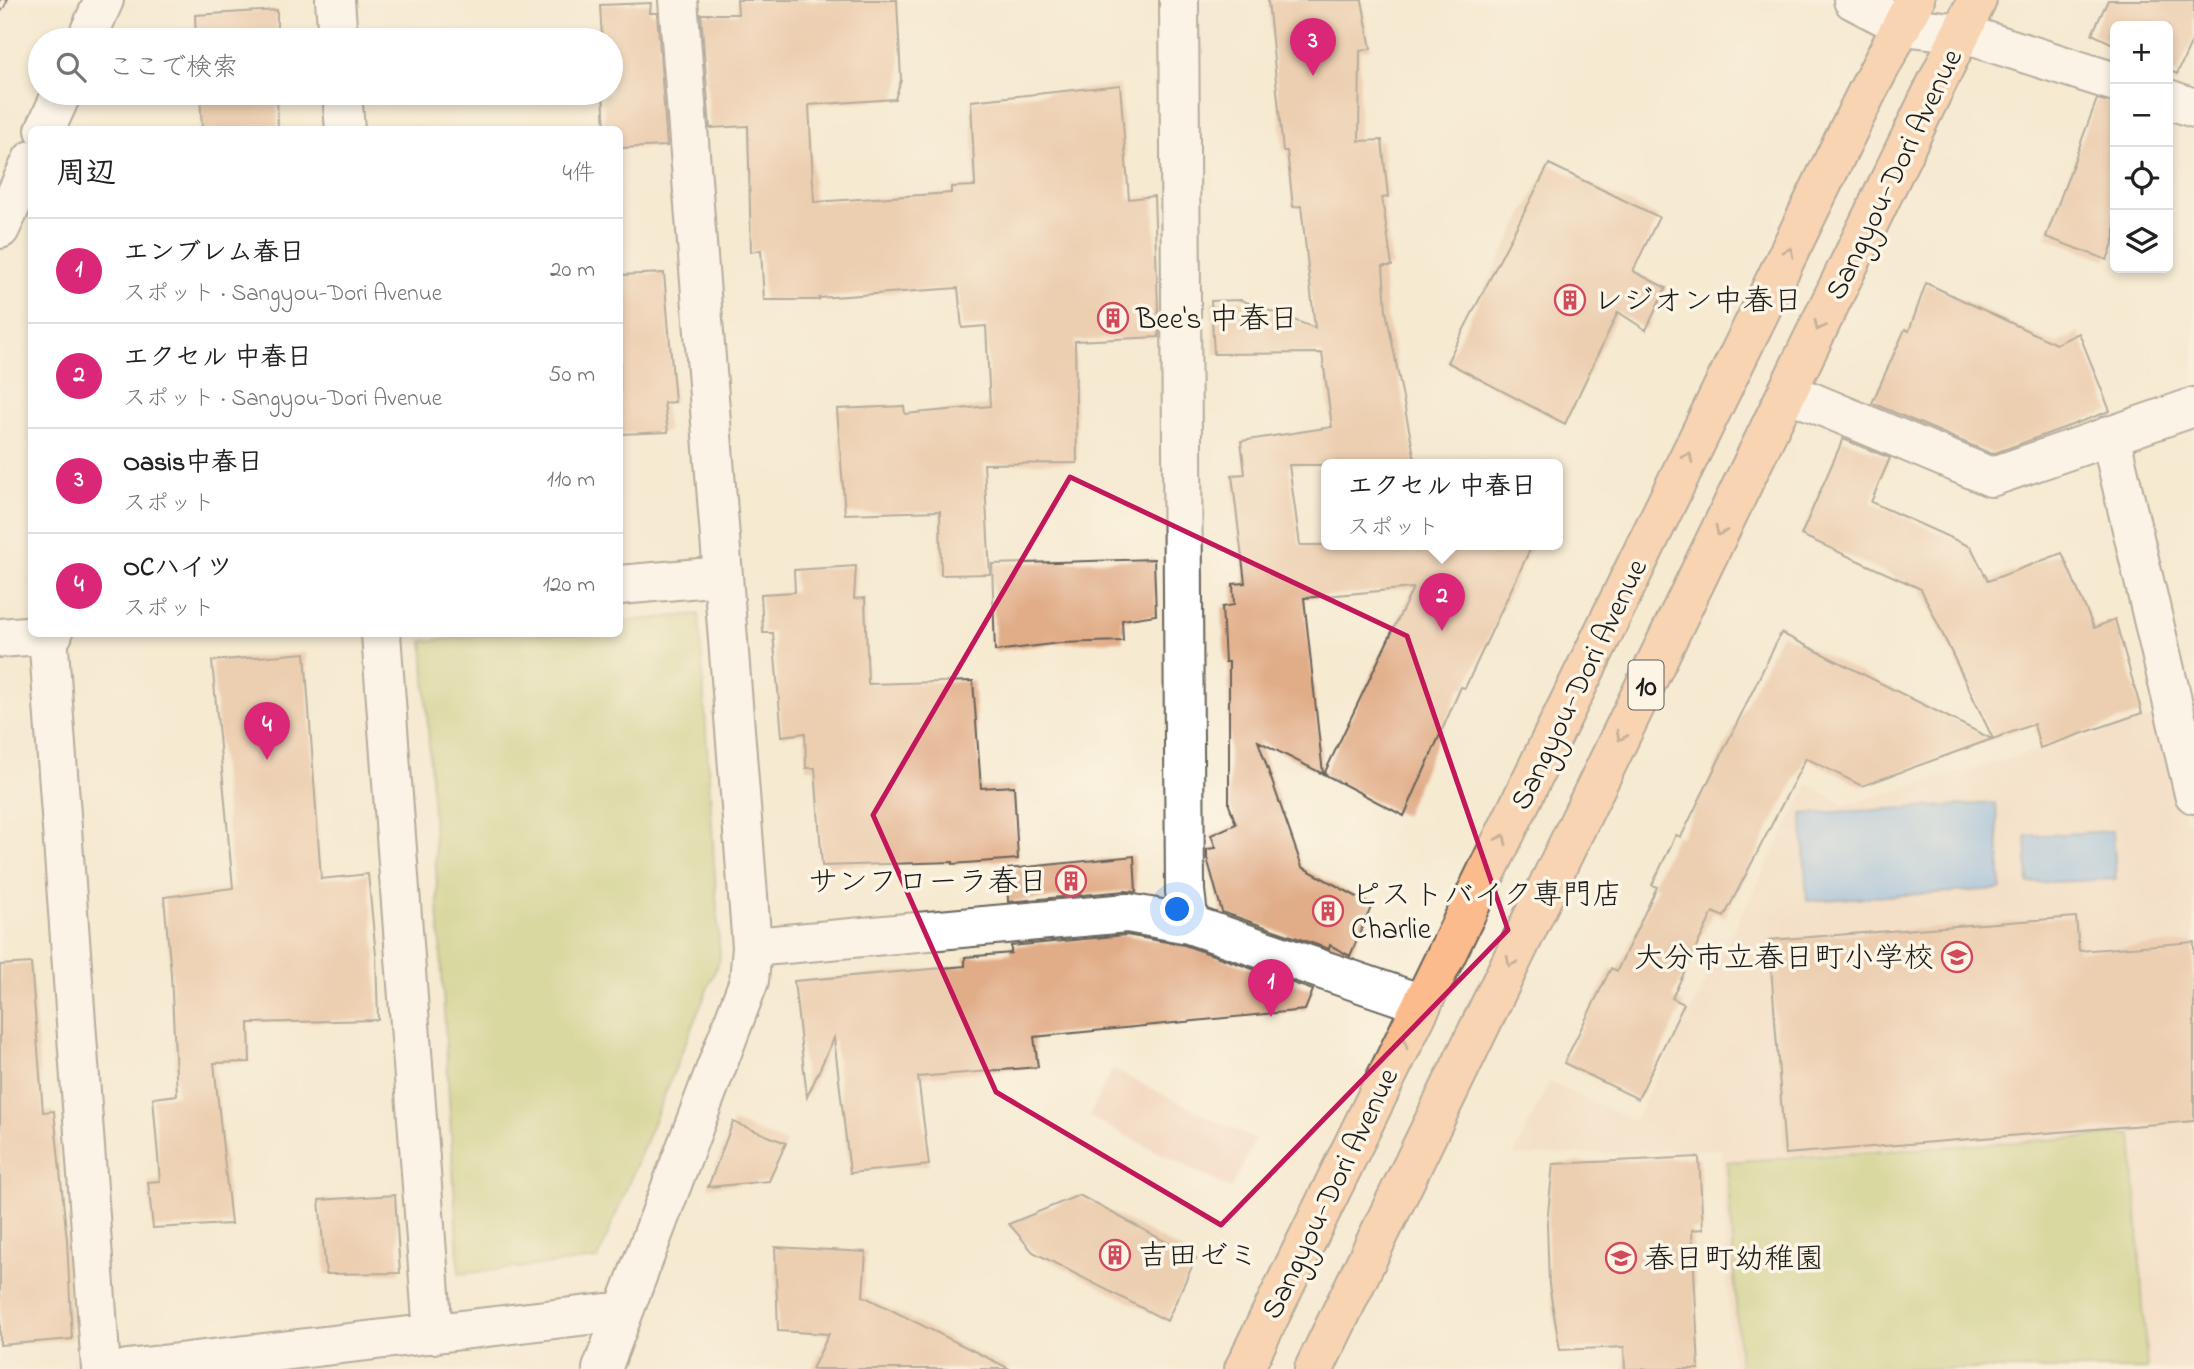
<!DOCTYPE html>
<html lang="ja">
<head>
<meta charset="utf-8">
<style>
  body { margin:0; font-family:"Indie Flower","Klee One",sans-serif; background:#f6f6f6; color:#222 }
  .controls { position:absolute; right:21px; top:21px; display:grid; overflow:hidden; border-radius:10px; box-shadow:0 4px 10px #0003 }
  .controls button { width:63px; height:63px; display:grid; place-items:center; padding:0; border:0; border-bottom:2px solid #e0e0e0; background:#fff; color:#222; font:35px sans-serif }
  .you { position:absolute; left:1178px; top:910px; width:24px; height:24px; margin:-18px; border:5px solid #fff; border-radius:50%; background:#1a73e8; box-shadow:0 0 0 10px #1a73e833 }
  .badge { display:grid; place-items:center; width:46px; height:46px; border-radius:50%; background:#db2777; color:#fff; font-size:23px; font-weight:700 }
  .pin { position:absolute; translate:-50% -58px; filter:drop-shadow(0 2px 4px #0008) }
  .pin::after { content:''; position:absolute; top:37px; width:24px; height:21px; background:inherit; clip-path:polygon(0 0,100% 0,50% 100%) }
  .popup { position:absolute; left:1321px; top:459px; width:242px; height:91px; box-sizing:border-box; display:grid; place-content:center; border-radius:10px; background:#fff; filter:drop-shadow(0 2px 5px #0005); font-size:23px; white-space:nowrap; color:#767676 }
  .popup b { font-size:26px; color:#222 }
  .popup::after { content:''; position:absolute; left:50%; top:100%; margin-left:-14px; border:14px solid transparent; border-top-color:#fff }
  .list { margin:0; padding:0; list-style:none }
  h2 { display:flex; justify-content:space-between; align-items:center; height:91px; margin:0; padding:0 28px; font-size:30px }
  h2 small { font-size:23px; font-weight:400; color:#767676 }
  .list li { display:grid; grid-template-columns:46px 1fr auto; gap:21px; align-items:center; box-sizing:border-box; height:105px; padding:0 28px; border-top:2px solid #e0e0e0 }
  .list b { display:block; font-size:26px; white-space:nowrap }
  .list p { margin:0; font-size:23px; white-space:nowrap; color:#767676 }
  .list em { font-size:23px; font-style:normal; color:#767676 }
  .icon { flex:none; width:38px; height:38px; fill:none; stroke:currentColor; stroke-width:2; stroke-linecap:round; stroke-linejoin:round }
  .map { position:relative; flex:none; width:2194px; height:1369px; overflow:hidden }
  .search { position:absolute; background:#fff; box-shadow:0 4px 10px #0003; left:28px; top:28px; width:595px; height:77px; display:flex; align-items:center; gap:18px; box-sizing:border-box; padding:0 24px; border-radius:38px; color:#767676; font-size:26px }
  .panel { position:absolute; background:#fff; box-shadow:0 4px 10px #0003; left:28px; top:126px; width:595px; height:511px; border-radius:10px }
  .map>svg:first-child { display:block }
  .built { fill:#f2d5bd }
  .green { fill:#b6c365; stroke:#697040; stroke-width:2 }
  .water { fill:#79afe7; stroke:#4a6682; stroke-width:2 }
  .building { fill:#e1ad89 }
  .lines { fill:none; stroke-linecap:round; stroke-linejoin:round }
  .minor-casing { stroke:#68645b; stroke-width:42 }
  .trunk-casing { stroke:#68645b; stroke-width:42 }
  .minor { stroke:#fff; stroke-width:38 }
  .trunk { stroke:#fbbb8c; stroke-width:38 }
  .rail-casing { stroke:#1c1c1c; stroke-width:8 }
  .rail { stroke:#fcf5e5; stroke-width:5; stroke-dasharray:16; stroke-linecap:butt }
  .oneway { stroke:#8c6c54 }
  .marked { fill:none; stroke:#c2185b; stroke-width:5; stroke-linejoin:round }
  .labels { text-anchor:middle; stroke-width:7; stroke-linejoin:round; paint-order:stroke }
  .shield { fill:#fcf5e5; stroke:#5f5d58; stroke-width:2 }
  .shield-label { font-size:28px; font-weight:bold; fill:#1c1c1c }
  .street-label { font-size:30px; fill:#1c1c1c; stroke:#fcf5e5 }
  .poi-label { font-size:30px; fill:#1c1c1c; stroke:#fcf5e5; text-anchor:start }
</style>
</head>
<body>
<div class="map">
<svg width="2194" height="1369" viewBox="0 0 2194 1369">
  <rect width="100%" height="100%" fill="#fcf5e5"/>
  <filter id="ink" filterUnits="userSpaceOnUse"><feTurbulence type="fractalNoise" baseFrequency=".0143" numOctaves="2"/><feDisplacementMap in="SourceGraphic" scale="14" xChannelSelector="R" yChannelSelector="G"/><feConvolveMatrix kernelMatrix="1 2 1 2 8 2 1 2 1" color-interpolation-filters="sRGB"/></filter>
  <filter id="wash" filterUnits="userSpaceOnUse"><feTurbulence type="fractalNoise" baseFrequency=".00686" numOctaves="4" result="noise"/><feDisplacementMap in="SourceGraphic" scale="28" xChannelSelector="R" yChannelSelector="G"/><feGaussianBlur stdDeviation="1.57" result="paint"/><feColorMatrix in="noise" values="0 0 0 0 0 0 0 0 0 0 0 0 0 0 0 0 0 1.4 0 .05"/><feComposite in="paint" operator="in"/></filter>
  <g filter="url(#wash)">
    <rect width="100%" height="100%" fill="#f6ead1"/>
    <path class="built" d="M 2159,716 L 2184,815 L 2194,831 L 2194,1369 L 1732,1369 L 1721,1149 L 1513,1156 L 1549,1082 L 1634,1121 L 1809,784 L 1844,805 Z
      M 1112,1069 L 1255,1140 L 1231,1189 L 1089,1117 Z"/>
    <path class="green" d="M 699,614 L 720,958 L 598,1259 L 459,1274 L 423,641 L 500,634 L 620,634 L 620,622 Z
      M 2132,1134 L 2147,1369 L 1740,1369 L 1727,1162 Z"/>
    <path class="water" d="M 1996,803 L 2001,889 L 1807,901 L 1802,814 Z
      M 2113,831 L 2116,879 L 2028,883 L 2026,836 Z"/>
    <g id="blocks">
      <path class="building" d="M 737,0 L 897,0 L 901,80 L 895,99 L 809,105 L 814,202 L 951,193 L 951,187 L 975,186 L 971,101 L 1120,85 L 1129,199 L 1154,196 L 1159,337 L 1075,341 L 1077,463 L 984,464 L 990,574 L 941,575 L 940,511 L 845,514 L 837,409 L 904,406 L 905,414 L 990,406 L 986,326 L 962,328 L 958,288 L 819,298 L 819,300 L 764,300 L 761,250 L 751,252 L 748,126 L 710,128 L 701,14 L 738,14 Z
        M 1268,0 L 1362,0 L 1371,49 L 1360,51 L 1359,141 L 1382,140 L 1388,197 L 1382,198 L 1392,266 L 1383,266 L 1386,311 L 1416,465 L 1289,465 L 1300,545 L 1532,545 L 1465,688 L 1461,687 L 1404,816 L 1324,774 L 1413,588 L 1304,598 L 1323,774 L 1258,741 L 1302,867 L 1372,905 L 1350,956 L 1330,945 L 1329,949 L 1222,912 L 1207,858 L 1207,849 L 1216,848 L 1211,835 L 1236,824 L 1229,805 L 1229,662 L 1225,662 L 1222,607 L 1234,605 L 1233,584 L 1245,583 L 1232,475 L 1245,474 L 1241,441 L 1332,427 L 1322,353 L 1214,354 L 1211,301 L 1241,300 L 1315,328 L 1301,206 L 1293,207 L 1287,151 L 1283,151 Z
        M 2108,0 L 2194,0 L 2194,37 L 2177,74 L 2168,70 L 2168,26 L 2115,26 L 2115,45 L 2092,34 Z
        M 651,3 L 650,13 L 657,13 L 667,146 L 620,148 L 620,130 L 605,130 L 603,93 L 611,93 L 611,40 L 602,40 L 600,5 Z
        M 277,10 L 277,40 L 196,40 L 195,15 Z
        M 200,93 L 277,93 L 278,130 L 202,130 Z
        M 2097,99 L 2115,103 L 2115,238 L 2107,260 L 2046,237 Z
        M 1549,164 L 1659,217 L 1633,271 L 1666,288 L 1646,330 L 1618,312 L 1565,424 L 1447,362 Z
        M 664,273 L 675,402 L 664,403 L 668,432 L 620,434 L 620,275 Z
        M 1926,283 L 2056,344 L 2079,333 L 2110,411 L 1992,454 L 1872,403 L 1905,329 L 1909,331 Z
        M 1843,439 L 1890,458 L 1871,502 L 1971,547 L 1988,581 L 2062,553 L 2094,628 L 2115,619 L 2142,713 L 2040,748 L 2034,724 L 1993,739 L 1921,589 L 1801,535 Z
        M 1154,559 L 1156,615 L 1122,620 L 1123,641 L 1060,643 L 995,651 L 992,564 Z
        M 856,566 L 854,599 L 865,598 L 868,684 L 973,681 L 981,788 L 1014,786 L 1018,859 L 953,864 L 953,862 L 822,866 L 815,768 L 806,768 L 805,733 L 782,736 L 773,633 L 763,633 L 761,594 L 795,592 L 794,570 Z
        M 1781,633 L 1992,739 L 1862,786 L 1806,758 L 1724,917 L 1713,912 L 1672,998 L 1684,1004 L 1638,1099 L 1564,1063 L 1611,968 L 1617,971 L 1657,887 L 1652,885 L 1676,835 L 1681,837 Z
        M 305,653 L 321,879 L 368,874 L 376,955 L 378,1020 L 249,1023 L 250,1062 L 214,1063 L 231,1224 L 153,1228 L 148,1182 L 160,1181 L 153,1098 L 177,1095 L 171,974 L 164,897 L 233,888 L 212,661 Z
        M 1134,856 L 1136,892 L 1125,891 L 1008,902 L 1007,869 Z
        M 2076,917 L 2079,951 L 2194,942 L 2194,1121 L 1785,1154 L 1769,940 Z
        M 1126,935 L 1184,945 L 1313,990 L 1305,1010 L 1034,1037 L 1038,1067 L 918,1077 L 929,1165 L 850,1173 L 834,1038 L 807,1097 L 794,981 L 965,966 L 965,957 L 1011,953 L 1011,946 Z
        M 31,963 L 43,1112 L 54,1111 L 67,1240 L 72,1339 L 0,1345 L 0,965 Z
        M 733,1122 L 786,1143 L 769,1181 L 708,1187 Z
        M 1699,1157 L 1703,1229 L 1692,1230 L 1699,1369 L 1625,1369 L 1624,1347 L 1560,1350 L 1549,1285 L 1547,1223 L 1553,1164 Z
        M 395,1195 L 400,1273 L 326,1274 L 319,1200 Z
        M 1079,1195 L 1196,1258 L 1167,1321 L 1033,1252 L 1009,1224 Z
        M 775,1247 L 866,1252 L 863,1296 L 1010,1369 L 812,1369 L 829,1334 L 778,1331 Z"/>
    </g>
  </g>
  <g filter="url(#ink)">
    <use href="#blocks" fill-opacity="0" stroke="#68645b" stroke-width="2"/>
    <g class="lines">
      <g class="minor-casing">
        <path id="minor" d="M 335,0 L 338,40
          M 1179,0 L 1185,891 L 1189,924
          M 1853,0 L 1903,26 L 1961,33 L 2115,82
          M 86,40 L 104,0
          M 342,93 L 345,130
          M 2168,99 L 2194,108
          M 45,130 L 62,93
          M 0,229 L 32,160
          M 1788,392 L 1991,477 L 2194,407
          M 2110,435 L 2194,794
          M 620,585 L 723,576
          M 48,634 L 101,1369
          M 381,634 L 433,1334
          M 0,638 L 53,634
          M 752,947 L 1127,913 L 1189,924 L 1422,1004
          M 127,1369 L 623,1311
          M 602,1369 L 749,981 L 752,947 L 678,0"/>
      </g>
      <g class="trunk-casing">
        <path id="trunk" d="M 1244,1369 L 1867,92 L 1915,0
          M 1314,1369 L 1977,0"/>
      </g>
      <use href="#minor" class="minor"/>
      <use href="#trunk" class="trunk"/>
      <g class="rail-casing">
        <path id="rail" d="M 0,8 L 4,0"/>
      </g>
      <use href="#rail" class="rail"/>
    </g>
    <defs><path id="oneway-chevron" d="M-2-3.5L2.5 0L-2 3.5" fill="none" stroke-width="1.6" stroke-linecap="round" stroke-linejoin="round" transform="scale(1.75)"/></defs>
    <g class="oneway">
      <use href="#oneway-chevron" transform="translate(1789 252) rotate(-64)"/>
      <use href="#oneway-chevron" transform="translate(1819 326) rotate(116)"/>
      <use href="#oneway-chevron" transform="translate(1688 457) rotate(-64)"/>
      <use href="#oneway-chevron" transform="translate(1720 531) rotate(116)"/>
      <use href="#oneway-chevron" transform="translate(1621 736) rotate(116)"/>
      <use href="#oneway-chevron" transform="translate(1502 839) rotate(-64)"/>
      <use href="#oneway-chevron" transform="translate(1511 962) rotate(116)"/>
      <use href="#oneway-chevron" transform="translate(1403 1043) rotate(-64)"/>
    </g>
  </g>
  <path d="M0 0H2194V1369H0ZM 1070,477 L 1407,636 L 1508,930 L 1221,1225 L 996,1092 L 873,815 Z" fill="#f6ead1" fill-opacity=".55" fill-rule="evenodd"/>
  <path class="marked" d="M 1070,477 L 1407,636 L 1508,930 L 1221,1225 L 996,1092 L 873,815 Z"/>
  <defs>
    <g id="building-ring" transform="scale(1.575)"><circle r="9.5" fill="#fcf5e5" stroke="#d1495b" stroke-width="1.5"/><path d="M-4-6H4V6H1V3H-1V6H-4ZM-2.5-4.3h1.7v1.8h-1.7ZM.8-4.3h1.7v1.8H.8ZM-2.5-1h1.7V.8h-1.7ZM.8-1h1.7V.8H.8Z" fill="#d1495b"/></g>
    <g id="school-ring" transform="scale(1.575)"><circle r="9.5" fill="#fcf5e5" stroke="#d1495b" stroke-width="1.5"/><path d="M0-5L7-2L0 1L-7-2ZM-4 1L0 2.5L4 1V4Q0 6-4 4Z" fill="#d1495b"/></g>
  </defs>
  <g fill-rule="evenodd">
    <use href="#building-ring" x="1570" y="300"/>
    <use href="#building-ring" x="1113" y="318"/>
    <use href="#building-ring" x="1071" y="881"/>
    <use href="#building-ring" x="1328" y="911"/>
    <use href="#school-ring" x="1957" y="957"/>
    <use href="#building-ring" x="1115" y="1255"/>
    <use href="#school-ring" x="1621" y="1258"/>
  </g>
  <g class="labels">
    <rect class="shield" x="1628.5" y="660.5" width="35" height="49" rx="5"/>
    <g class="shield-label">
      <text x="1646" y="695">10</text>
    </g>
    <g class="street-label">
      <text transform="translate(1893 174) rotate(-64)" y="10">Sangyou-Dori Avenue</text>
      <text transform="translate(1578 684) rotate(-64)" y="10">Sangyou-Dori Avenue</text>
      <text transform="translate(1329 1193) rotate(-64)" y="10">Sangyou-Dori Avenue</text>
    </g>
    <g class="poi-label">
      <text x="1593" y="310">レジオン中春日</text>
      <text x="1136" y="328">Bee's 中春日</text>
      <text x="1048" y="891" text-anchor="end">サンフローラ春日</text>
      <text x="1351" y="904">ピストバイク専門店<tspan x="1351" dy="34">Charlie</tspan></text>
      <text x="1934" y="967" text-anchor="end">大分市立春日町小学校</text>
      <text x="1138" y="1265">吉田ゼミ</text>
      <text x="1644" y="1268">春日町幼稚園</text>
    </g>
  </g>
</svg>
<div class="controls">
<button>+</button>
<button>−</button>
<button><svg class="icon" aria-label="locate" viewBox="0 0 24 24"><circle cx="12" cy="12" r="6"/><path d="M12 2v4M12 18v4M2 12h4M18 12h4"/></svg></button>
<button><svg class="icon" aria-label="layers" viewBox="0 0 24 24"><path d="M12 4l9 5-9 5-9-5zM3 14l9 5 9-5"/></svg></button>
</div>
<div class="you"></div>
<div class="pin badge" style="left:1271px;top:1017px">1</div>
<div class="pin badge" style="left:1442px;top:631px">2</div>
<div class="popup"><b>エクセル 中春日</b>スポット</div>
<div class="pin badge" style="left:1313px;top:76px">3</div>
<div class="pin badge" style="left:267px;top:760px">4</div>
<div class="search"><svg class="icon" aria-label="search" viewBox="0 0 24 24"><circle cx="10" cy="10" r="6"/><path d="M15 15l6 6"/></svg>ここで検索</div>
<section class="panel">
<h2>周辺<small>4件</small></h2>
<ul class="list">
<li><span class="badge">1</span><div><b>エンブレム春日</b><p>スポット · Sangyou-Dori Avenue</p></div><em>20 m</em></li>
<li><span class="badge">2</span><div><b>エクセル 中春日</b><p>スポット · Sangyou-Dori Avenue</p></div><em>50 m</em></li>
<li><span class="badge">3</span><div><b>Oasis中春日</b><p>スポット</p></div><em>110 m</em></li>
<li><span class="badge">4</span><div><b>OCハイツ</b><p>スポット</p></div><em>120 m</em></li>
</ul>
</section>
</div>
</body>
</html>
